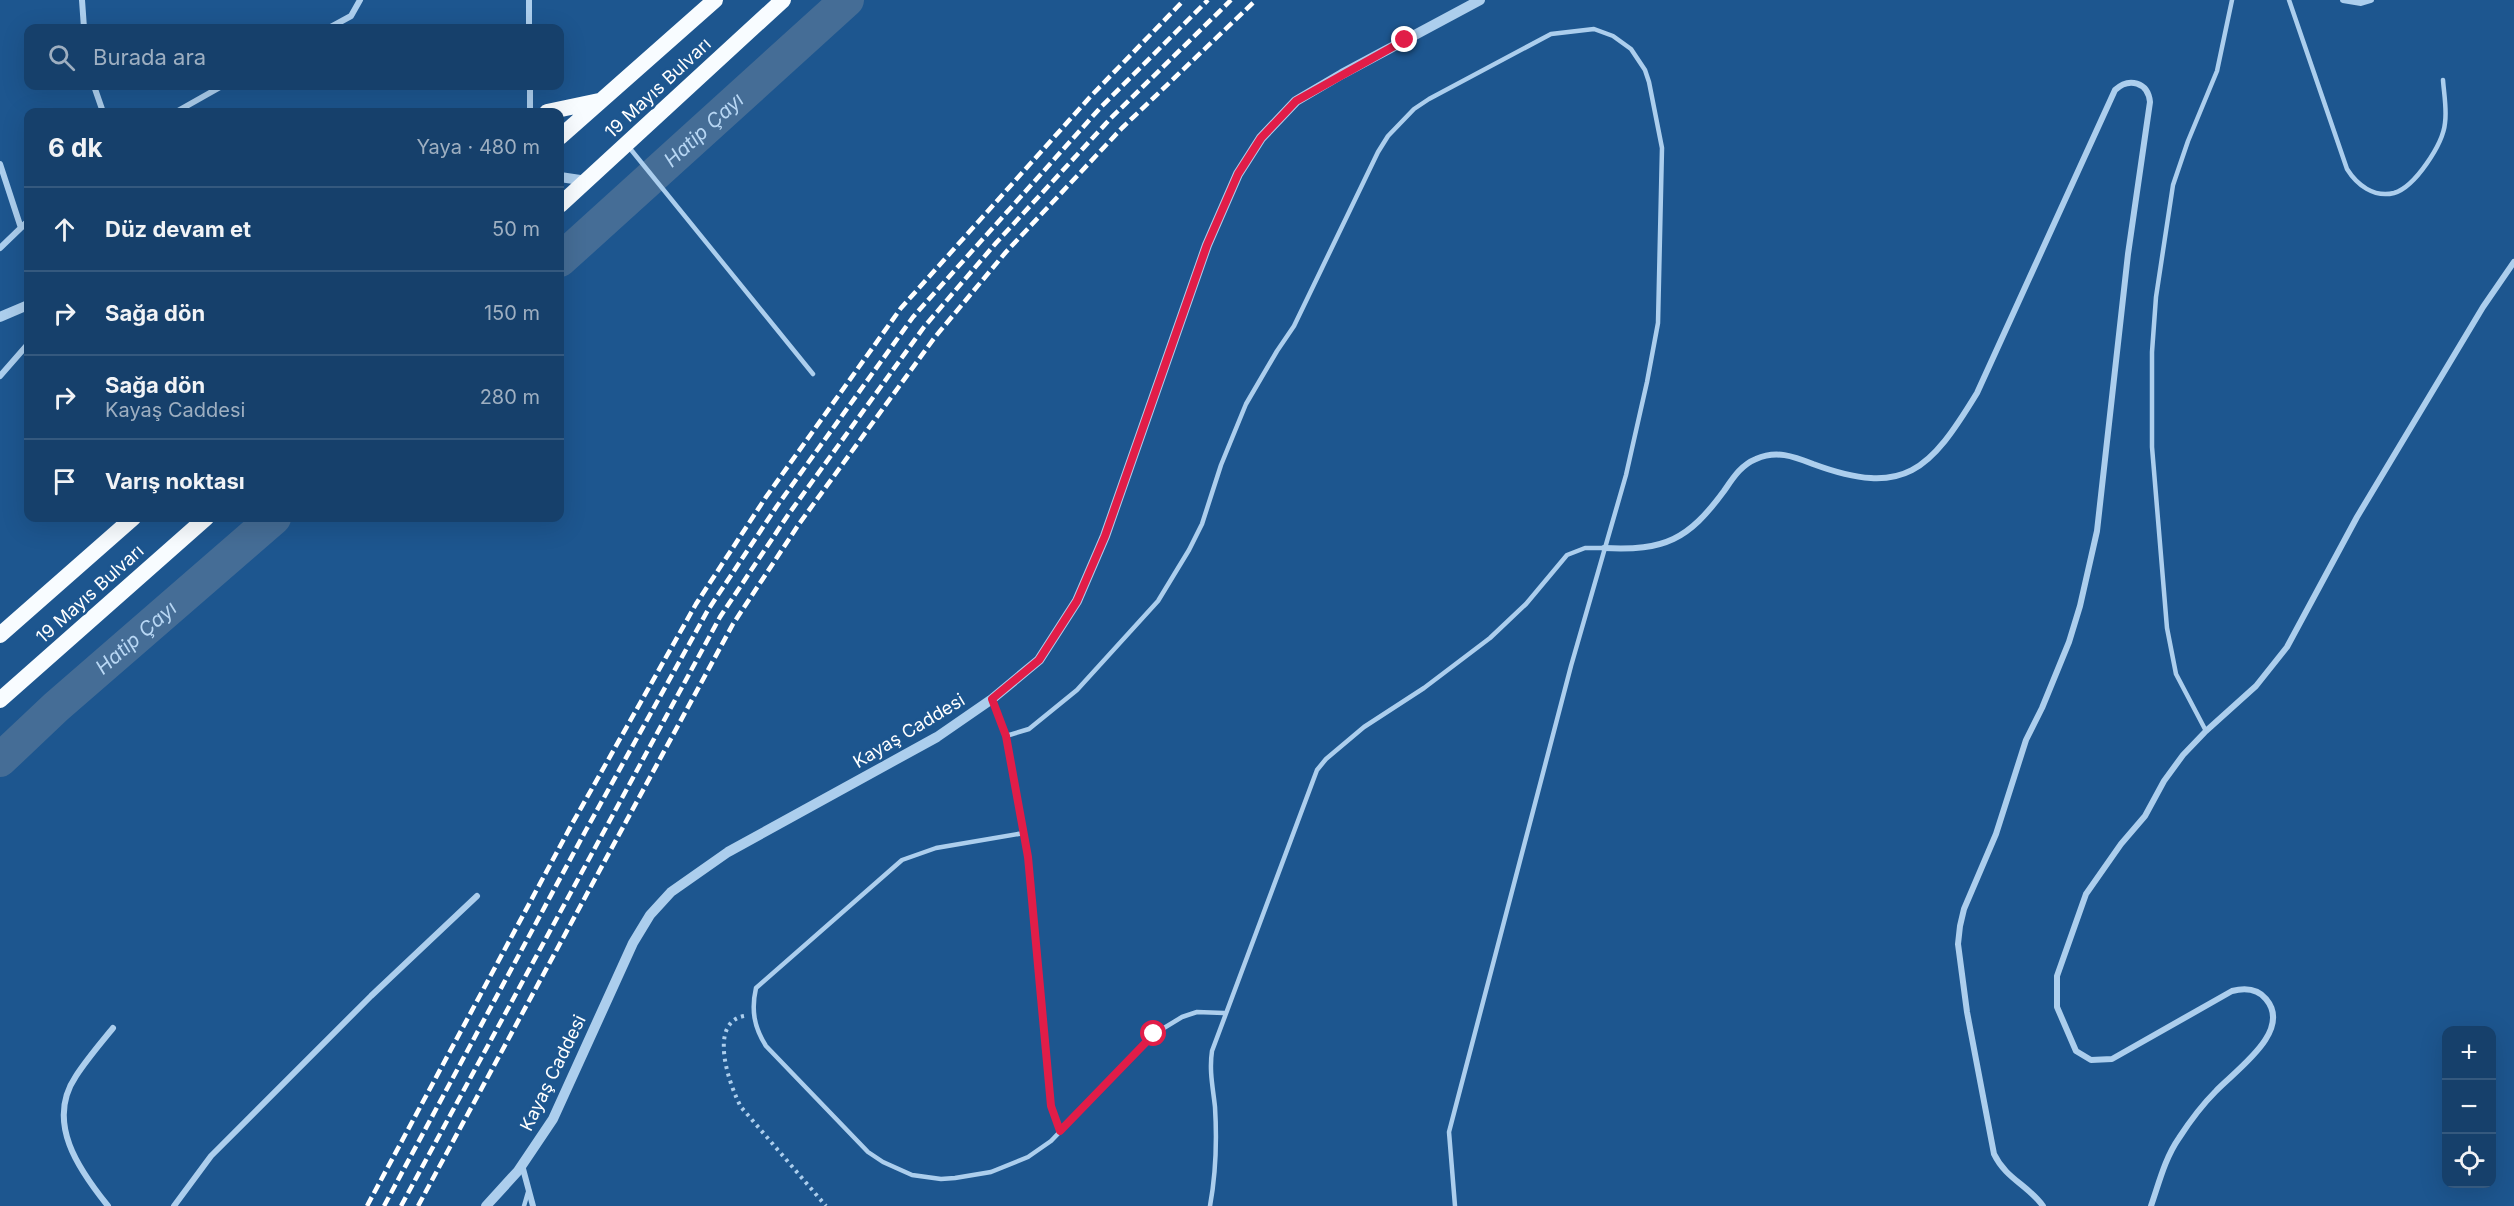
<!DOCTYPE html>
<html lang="tr">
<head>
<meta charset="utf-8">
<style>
  body { margin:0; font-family:Inter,sans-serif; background:#1f4771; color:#f1f3f6 }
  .controls { position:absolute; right:18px; bottom:18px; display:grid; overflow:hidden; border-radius:12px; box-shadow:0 6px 24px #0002 }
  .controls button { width:54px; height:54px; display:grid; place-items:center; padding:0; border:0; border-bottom:2px solid #35597e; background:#16406b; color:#f1f3f6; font:30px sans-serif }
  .stop { position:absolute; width:18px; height:18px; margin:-14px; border:4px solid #e11d48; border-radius:50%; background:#fff }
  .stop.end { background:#e11d48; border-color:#fff; box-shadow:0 2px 6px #0008 }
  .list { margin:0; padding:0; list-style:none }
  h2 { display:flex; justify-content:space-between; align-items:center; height:78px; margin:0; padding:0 24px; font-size:26px }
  h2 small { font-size:20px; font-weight:400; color:#9eafc1 }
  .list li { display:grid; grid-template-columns:39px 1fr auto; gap:18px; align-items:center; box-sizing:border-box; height:84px; padding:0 24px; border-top:2px solid #35597e }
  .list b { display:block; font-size:22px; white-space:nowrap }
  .list p { margin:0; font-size:20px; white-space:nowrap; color:#9eafc1 }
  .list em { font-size:20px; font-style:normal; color:#9eafc1 }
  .icon { flex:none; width:33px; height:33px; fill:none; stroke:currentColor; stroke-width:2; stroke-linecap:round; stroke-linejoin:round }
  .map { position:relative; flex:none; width:2514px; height:1206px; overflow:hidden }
  .search { position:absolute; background:#16406b; box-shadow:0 6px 24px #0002; left:24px; top:24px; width:540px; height:66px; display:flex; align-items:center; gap:15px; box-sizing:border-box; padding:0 21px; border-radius:12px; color:#9eafc1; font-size:22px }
  .panel { position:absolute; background:#16406b; box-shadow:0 6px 24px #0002; left:24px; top:108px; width:540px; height:414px; border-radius:12px }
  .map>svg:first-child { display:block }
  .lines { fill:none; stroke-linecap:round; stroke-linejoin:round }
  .river { stroke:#456d96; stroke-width:34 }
  .path { stroke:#acceed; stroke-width:4; stroke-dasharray:3 4.5; stroke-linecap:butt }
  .service { stroke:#acceed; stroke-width:4.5 }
  .minor { stroke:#acceed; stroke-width:6 }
  .tertiary { stroke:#acceed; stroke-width:10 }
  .trunk { stroke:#f8fcff; stroke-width:16 }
  .rail { stroke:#fff; stroke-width:4.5; stroke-dasharray:10 4.5; stroke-linecap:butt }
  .route { stroke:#e11d48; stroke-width:8 }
  .labels { text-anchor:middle; stroke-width:5; stroke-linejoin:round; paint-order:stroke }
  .street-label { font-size:18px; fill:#fff; stroke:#1d568f }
  .water-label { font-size:20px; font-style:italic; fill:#b8d7f4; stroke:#1d568f }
</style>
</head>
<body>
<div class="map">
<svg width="2514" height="1206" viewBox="0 0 2514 1206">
  <rect width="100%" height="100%" fill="#1d568f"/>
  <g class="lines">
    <g class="river">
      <path id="s1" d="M 560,260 L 847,0"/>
      <path id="s2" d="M 0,760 L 56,707 L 274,518"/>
    </g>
    <path class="path" d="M 744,1016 C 707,1023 730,1087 741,1107 L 826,1206"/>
    <path class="service" d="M 2289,0 L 2347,169 C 2357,185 2374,198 2394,193 C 2415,187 2443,144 2445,123 C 2447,109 2444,94 2443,80
      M 628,146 L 813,374
      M 992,699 L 1006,736 L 1028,857 L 1051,1106 L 1060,1131
      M 2206,731 L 2176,674 L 2167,628 L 2152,447 L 2152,352 L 2156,297 L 2173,185 L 2188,141 L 2217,71 L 2232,0
      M 1006,736 L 1029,729 L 1077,690 L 1158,601 L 1189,550 L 1202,524 L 1221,465 L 1246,404 L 1277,351 L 1294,326 L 1378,152 L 1388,136 L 1414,109 L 1429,99 L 1551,34 L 1594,29 L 1613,36 L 1631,49 L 1645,70 L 1649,82 L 1662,148 L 1658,323 L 1647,382 L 1626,475 L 1571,666 L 1449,1132 L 1455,1206
      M 1024,833 L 936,848 L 902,860 L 756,988 C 751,1010 754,1027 766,1046 L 868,1152 L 883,1162 L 912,1175 L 941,1179 L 955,1178 L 991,1172 L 1028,1157 L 1051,1141 L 1154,1034 L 1182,1017 L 1197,1012 L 1224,1013
      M 524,1206 L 528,1192
      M 1210,1206 C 1216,1173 1217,1140 1215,1107 C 1213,1088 1209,1071 1212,1051 L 1317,770 L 1326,759 L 1364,727 L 1424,688 L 1490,638 L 1526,604 L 1567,555 L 1585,548 L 1604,548"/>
    <path class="minor" d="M 82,0 L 84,28
      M 529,0 L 529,28
      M 2343,0 L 2361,3 L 2371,0
      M 329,28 L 351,16 L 360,0
      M 94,86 L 103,112
      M 530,86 L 530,112
      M 176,112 L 222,86
      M 0,164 L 21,228
      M 0,248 L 28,221
      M 0,376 L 28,344
      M 1604,548 C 1665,551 1688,540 1724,491 C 1733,478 1741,465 1756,459 C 1776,450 1793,456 1813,464 C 1905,498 1930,470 1977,393 L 2115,90 C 2129,77 2148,82 2150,102 L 2128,254 L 2097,531 L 2080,606 L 2069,642 L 2042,708 L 2026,740 L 1996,834 L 1964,909 L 1960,926 L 1958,944 L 1967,1012 L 1994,1154 C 2006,1179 2028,1185 2043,1206
      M 522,1165 L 533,1206
      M 108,1206 C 79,1170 45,1122 76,1076 C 87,1059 100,1044 113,1028
      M 174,1206 L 211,1156 L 371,996 L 477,896
      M 2151,1206 C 2159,1183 2165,1158 2179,1138 C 2190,1121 2202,1105 2216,1091 C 2236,1070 2293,1031 2266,999 C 2257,988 2244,988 2232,991 L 2112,1059 L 2091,1060 L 2076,1051 L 2057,1007 L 2057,976 L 2086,894 L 2121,844 L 2145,816 L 2164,781 L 2183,755 L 2206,731 L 2256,686 L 2287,647 L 2357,517 L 2483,307 L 2514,262"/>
    <path class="tertiary" d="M 560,177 L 587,181
      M 0,317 L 28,305
      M 486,1206 L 518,1171 L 553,1119 L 633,943 L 650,915 L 671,892 L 728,852 L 937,737 L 992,699 L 1039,660 L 1077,601 L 1105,536 L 1207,245 L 1238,174 L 1261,138 L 1296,101 L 1342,74 L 1480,0"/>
    <path class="trunk" d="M 547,112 L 599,101
      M 560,137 L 715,0
      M 560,205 L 783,0
      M 0,635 L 133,518
      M 0,700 L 206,518"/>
    <path class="rail" d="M 367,1206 L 572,824 L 696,604 L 766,497 L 901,308 L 1091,96 L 1184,0
      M 384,1206 L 586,830 L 708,610 L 777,506 L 913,317 L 1101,107 L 1208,0
      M 401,1206 L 720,617 L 788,515 L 924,327 L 996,243 L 1111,118 L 1231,0
      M 418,1206 L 733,624 L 799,524 L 935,337 L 1006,252 L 1122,128 L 1256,0"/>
  </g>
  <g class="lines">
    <path class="route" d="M 1154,1034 L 1060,1131 L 1051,1106 L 1028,857 L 1006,736 L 992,699 L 1039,660 L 1077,601 L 1105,536 L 1207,245 L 1238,174 L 1261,138 L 1296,101 L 1405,40"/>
  </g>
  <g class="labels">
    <g class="street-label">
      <text transform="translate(658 88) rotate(-43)" y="6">19 Mayıs Bulvarı</text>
      <text transform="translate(90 594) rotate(-42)" y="6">19 Mayıs Bulvarı</text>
      <text transform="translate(909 731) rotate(-31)" y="6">Kayaş Caddesi</text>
      <text transform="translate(553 1073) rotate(-64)" y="6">Kayaş Caddesi</text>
    </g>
    <g class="water-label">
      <text dy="7" stroke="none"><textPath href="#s1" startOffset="194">Hatip Çayı</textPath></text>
      <text dy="7" stroke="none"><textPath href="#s2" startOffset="183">Hatip Çayı</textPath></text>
    </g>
  </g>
</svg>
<div class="controls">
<button>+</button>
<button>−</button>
<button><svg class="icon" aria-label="locate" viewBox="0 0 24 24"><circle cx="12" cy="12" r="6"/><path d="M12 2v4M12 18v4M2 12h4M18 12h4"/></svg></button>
</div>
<div class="stop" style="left:1154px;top:1034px"></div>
<div class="stop end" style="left:1405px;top:40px"></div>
<div class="search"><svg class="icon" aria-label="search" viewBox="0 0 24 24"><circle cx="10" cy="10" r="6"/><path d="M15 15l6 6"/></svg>Burada ara</div>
<section class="panel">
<h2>6 dk<small>Yaya · 480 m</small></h2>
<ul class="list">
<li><svg class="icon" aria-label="ahead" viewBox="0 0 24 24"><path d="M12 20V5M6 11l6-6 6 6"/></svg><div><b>Düz devam et</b></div><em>50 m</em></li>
<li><svg class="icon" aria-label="right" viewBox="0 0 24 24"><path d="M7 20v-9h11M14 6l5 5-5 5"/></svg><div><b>Sağa dön</b></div><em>150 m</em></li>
<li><svg class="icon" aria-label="right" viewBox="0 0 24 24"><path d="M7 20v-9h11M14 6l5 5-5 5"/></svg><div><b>Sağa dön</b><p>Kayaş Caddesi</p></div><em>280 m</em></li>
<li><svg class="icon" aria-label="arrive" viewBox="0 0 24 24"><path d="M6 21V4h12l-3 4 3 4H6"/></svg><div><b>Varış noktası</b></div></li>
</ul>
</section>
</div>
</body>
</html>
